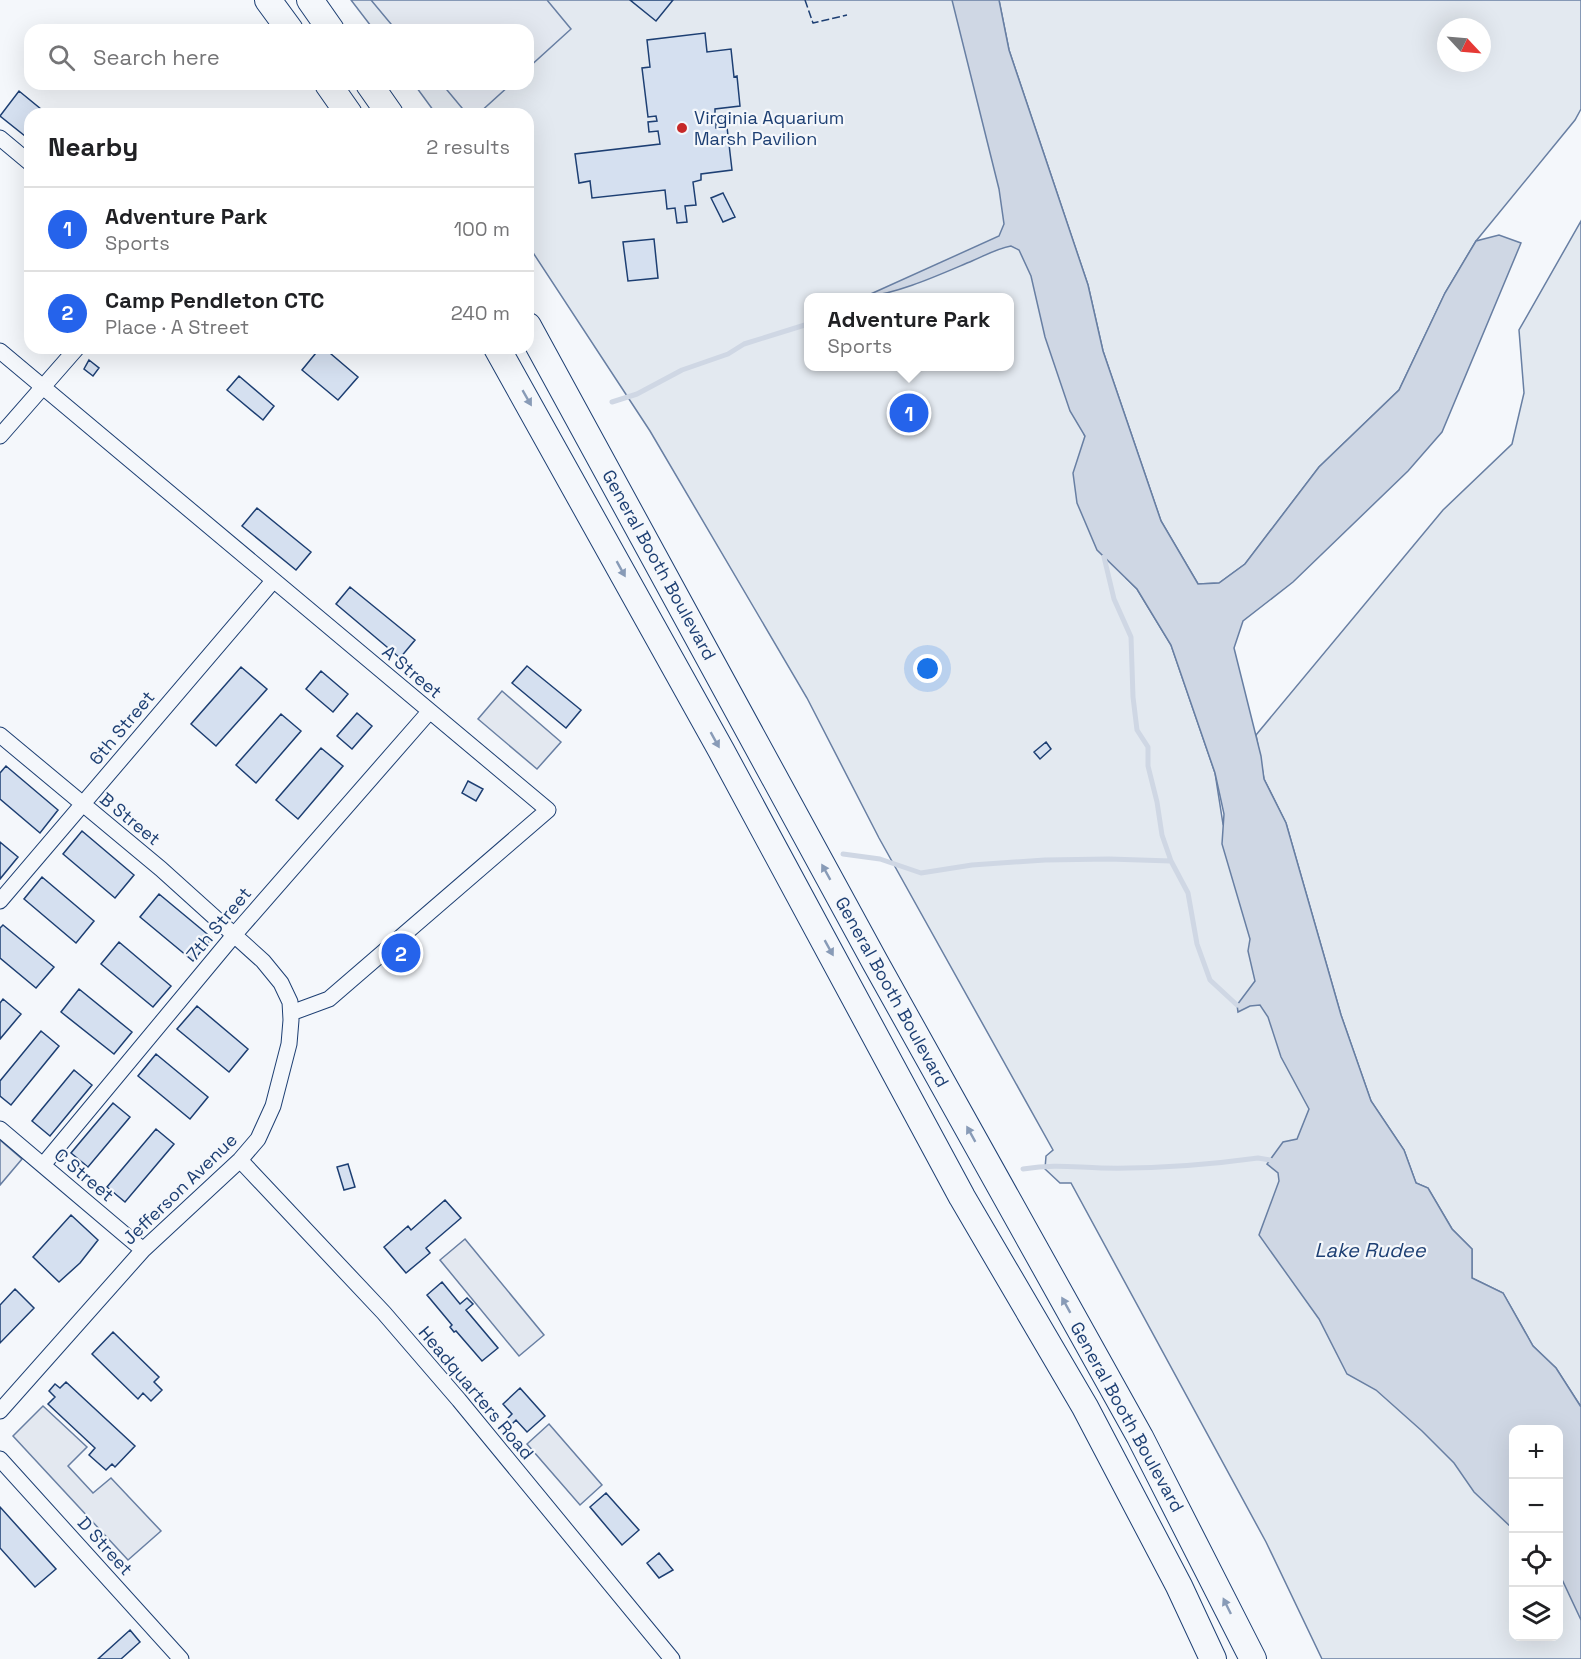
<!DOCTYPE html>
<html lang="en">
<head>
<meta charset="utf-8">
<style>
  body { margin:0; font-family:"Space Grotesk",sans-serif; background:#f2f2f2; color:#202124 }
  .controls { position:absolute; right:18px; bottom:18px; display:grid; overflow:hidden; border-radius:12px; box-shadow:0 6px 24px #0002 }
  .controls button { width:54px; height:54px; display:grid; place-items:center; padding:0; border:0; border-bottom:2px solid #e0e0e0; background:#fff; color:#202124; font:30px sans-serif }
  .compass { position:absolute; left:1437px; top:18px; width:54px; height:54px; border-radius:50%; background:#fff; box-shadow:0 6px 24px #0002; rotate:116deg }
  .you { position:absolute; left:928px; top:669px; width:21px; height:21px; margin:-15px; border:4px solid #fff; border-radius:50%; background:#1a73e8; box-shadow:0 0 0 9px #1a73e833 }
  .badge { display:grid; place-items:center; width:39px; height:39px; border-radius:50%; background:#2563eb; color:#fff; font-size:20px; font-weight:700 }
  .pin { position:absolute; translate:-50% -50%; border:3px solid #fff; box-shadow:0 2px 6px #0006 }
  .popup { position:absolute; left:804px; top:293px; width:210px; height:78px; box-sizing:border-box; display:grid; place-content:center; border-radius:12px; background:#fff; filter:drop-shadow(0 2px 4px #0005); font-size:20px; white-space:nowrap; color:#757577 }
  .popup b { font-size:22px; color:#202124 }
  .popup::after { content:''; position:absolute; left:50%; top:100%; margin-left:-12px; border:12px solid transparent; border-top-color:#fff }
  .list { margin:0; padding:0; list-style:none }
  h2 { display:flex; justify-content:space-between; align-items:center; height:78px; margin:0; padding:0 24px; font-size:26px }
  h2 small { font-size:20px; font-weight:400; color:#757577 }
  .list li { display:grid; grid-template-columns:39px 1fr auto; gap:18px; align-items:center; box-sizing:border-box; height:84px; padding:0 24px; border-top:2px solid #e0e0e0 }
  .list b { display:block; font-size:22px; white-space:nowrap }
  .list p { margin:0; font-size:20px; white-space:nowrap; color:#757577 }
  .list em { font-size:20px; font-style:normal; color:#757577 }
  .icon { flex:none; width:33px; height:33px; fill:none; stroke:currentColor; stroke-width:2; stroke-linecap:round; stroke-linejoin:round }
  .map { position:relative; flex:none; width:1581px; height:1659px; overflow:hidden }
  .search { position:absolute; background:#fff; box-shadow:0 6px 24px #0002; left:24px; top:24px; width:510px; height:66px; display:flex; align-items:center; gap:15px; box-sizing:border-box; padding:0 21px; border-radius:18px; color:#757577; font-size:22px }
  .panel { position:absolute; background:#fff; box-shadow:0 6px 24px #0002; left:24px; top:108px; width:510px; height:246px; border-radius:18px }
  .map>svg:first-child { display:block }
  .green { fill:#e3e9f0; stroke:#687fa3; stroke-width:1.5; fill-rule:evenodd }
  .parking { fill:#e3e8f0; stroke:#687fa3; stroke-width:1.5 }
  .water { fill:#cfd7e4; stroke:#687fa3; stroke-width:1.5 }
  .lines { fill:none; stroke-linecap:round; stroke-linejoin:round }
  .stream { stroke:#cfd7e4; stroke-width:5 }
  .building { fill:#d5e0f0; stroke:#1d3f73; stroke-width:1.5 }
  .minor-casing { stroke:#1d3f73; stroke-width:17 }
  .trunk-casing { stroke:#1d3f73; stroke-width:28 }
  .minor { stroke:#f4f7fb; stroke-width:15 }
  .trunk { stroke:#f4f7fb; stroke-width:26 }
  .fence { stroke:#1d3f73; stroke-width:1.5; stroke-dasharray:8 3; stroke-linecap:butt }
  .oneway { fill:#889bb7 }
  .poi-dot { fill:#c62828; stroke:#f4f7fb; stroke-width:2 }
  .labels { text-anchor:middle; stroke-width:4.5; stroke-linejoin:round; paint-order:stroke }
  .poi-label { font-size:18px; fill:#1d3f73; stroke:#f4f7fb; text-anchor:start }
  .street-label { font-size:18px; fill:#1d3f73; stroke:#f4f7fb }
  .water-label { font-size:20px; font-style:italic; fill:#1d3f73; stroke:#f4f7fb }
</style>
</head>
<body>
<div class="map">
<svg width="1581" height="1659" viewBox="0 0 1581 1659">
  <rect width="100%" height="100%" fill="#f4f7fb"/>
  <path class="green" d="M 351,0 L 958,0 L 1126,578 L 1137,589 L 1171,645 L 1215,773 L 1223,824 L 1514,1430 L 1514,1636 L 1558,1636 L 1559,1456 L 1581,1479 L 1581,1659 L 1322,1659 L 1266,1542 L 1071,1183 L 1060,1183 L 1045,1169 L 1046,1156 L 1053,1150 L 879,838 L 807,698 L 650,431 L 528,245 L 528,114 L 436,114 L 414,84 L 528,84 L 528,30 L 374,30 ZM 808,298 L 1010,298 L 1010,366 L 808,366 Z
    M 999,0 L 1581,0 L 1581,109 L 1575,120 L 1476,241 L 1445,293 L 1399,390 L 1319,467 L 1245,564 L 1219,583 L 1198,584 L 1161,521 L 1103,351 L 1088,285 L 1009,50 ZM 1446,27 L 1482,27 L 1482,63 L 1446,63 Z
    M 1581,221 L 1581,1407 L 1556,1368 L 1533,1346 L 1503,1293 L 1472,1278 L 1472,1249 L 1452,1229 L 1428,1188 L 1416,1183 L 1404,1150 L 1371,1101 L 1341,1015 L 1286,823 L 1264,779 L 1256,735 L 1443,510 L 1512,444 L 1524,393 L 1519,330 Z"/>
  <path class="parking" d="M 371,0 L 547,0 L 571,29 L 528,68 L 528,30 L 396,30 Z
    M 442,84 L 511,84 L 478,114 L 467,114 Z
    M 502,691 L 561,742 L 537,769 L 478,719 Z
    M 0,1140 L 22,1159 L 0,1185 Z
    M 465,1239 L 544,1335 L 519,1356 L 440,1260 Z
    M 43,1406 L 87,1447 L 68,1466 L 93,1493 L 111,1478 L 161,1531 L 128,1560 L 13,1436 Z
    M 549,1424 L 602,1485 L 580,1505 L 527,1444 Z"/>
  <path class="water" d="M 952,0 L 999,0 L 1009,50 L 1088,285 L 1103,351 L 1161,521 L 1198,584 L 1219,583 L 1245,564 L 1319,467 L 1399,390 L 1445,293 L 1476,241 L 1499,235 L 1521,243 L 1442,432 L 1408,471 L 1293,582 L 1243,621 L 1234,648 L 1261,756 L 1264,779 L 1286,823 L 1341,1015 L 1371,1101 L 1404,1150 L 1416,1183 L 1428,1188 L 1452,1229 L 1472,1249 L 1472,1278 L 1503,1293 L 1533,1346 L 1556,1368 L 1581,1407 L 1581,1620 L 1559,1573 L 1558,1430 L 1514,1430 L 1513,1529 L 1474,1492 L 1454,1463 L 1422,1431 L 1376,1390 L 1347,1374 L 1319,1319 L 1259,1235 L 1279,1181 L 1278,1173 L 1267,1164 L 1283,1142 L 1297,1139 L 1309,1109 L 1281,1057 L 1268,1017 L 1260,1005 L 1250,1006 L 1238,1012 L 1237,1005 L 1255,981 L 1248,951 L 1250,939 L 1222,844 L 1224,814 L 1215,773 L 1171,645 L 1137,589 L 1097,550 L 1077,503 L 1073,473 L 1085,436 L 1070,411 L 1045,337 L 1031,276 L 1019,250 L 1011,246 C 996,249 986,255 972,261 C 941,274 898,294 864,297 L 999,236 L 1004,224 L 999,189 Z"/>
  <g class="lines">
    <path class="stream" d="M 612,402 L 637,394 L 682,370 L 728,354 L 744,344 L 808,324
      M 1104,557 L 1114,599 L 1131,637 L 1133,697 L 1137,730 L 1148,747 L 1148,766 L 1157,802 L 1162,835 L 1171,861
      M 843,854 L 880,859 L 921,873 L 972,865 L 1045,860 L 1109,859 L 1171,861 L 1188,893 L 1197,944 L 1210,980 L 1237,1005
      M 1023,1169 C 1056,1164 1070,1167 1101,1168 C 1152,1169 1207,1165 1258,1158 L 1270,1160"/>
  </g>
  <path class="building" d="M 630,0 L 673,0 L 656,21 Z
    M 705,33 L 707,52 L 731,49 L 734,77 L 737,76 L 740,106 L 715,109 L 715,115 L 720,115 L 721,122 L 716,123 L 716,128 L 727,127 L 732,170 L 701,174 L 701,180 L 693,182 L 696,205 L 685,206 L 687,222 L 677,223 L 675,208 L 667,209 L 665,190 L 592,198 L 590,181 L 579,183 L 575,154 L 660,144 L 658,131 L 649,132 L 648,122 L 657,121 L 656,116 L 648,117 L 642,68 L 650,67 L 647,40 Z
    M 19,91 L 47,114 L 30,114 L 30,140 L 0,116 Z
    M 723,193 L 735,217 L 723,222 L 711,198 Z
    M 654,239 L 658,278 L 628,281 L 623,242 Z
    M 320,348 L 324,348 L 358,377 L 338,400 L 302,370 Z
    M 89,360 L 99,368 L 93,376 L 84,369 Z
    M 239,376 L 274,406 L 263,420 L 227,390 Z
    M 257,508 L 311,552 L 296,570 L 242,526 Z
    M 350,587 L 415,640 L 400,658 L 336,604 Z
    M 527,666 L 581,710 L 566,728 L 512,683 Z
    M 241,667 L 267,689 L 216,746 L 191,724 Z
    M 321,671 L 348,694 L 333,712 L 306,689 Z
    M 357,713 L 372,726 L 352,749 L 337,736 Z
    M 281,714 L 301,731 L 256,783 L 236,765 Z
    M 1046,742 L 1051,749 L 1040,759 L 1034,752 Z
    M 321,748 L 343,766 L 298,819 L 276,800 Z
    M 6,766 L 58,810 L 40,833 L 0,799 L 0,773 Z
    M 468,781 L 483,789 L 476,801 L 462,793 Z
    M 82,831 L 134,875 L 115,898 L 63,854 Z
    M 0,842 L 18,857 L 0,879 Z
    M 42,877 L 94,921 L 76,943 L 24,899 Z
    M 159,894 L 212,938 L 193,961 L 140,917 Z
    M 3,925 L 54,967 L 36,988 L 0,958 L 0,928 Z
    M 119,942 L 171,986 L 153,1007 L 101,964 Z
    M 79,989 L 132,1032 L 114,1054 L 61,1012 Z
    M 3,999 L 21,1014 L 0,1039 L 0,1003 Z
    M 197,1006 L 248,1049 L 229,1072 L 177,1029 Z
    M 41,1031 L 59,1046 L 11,1105 L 0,1096 L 0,1081 Z
    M 156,1054 L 208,1097 L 190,1119 L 138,1076 Z
    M 74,1070 L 92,1085 L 50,1136 L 32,1121 Z
    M 113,1103 L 130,1117 L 88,1167 L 71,1153 Z
    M 156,1129 L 174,1144 L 125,1202 L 107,1187 Z
    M 348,1164 L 355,1187 L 344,1190 L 337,1167 Z
    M 445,1200 L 461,1218 L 426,1248 L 430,1253 L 406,1273 L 384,1247 L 408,1226 L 411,1230 Z
    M 71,1215 L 98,1240 L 80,1263 L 59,1282 L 33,1257 Z
    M 442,1282 L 460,1304 L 467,1298 L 473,1304 L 466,1310 L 498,1348 L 482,1361 L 456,1331 L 454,1332 L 450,1327 L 452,1325 L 427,1295 Z
    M 15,1289 L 34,1308 L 0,1343 L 0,1305 Z
    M 113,1332 L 159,1377 L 154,1382 L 162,1390 L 151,1401 L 143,1393 L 138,1399 L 92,1354 Z
    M 66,1382 L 135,1446 L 115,1467 L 112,1464 L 106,1470 L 89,1455 L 95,1448 L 48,1404 L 55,1397 L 49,1391 L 55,1384 L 60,1388 Z
    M 520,1388 L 545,1416 L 527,1432 L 516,1420 L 511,1425 L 506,1420 L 512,1414 L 503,1404 Z
    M 606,1493 L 639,1530 L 622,1545 L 590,1507 Z
    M 0,1507 L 56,1569 L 35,1587 L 0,1548 Z
    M 659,1553 L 673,1570 L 659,1578 L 647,1563 Z
    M 130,1630 L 140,1642 L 121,1659 L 98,1659 Z"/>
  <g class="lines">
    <g class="minor-casing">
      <path id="minor" d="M 0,138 L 30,163
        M 0,351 L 548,810 L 329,999 L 291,1013
        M 0,436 L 77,348
        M 0,735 L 161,869 L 263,961 L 281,983 L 290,1002 L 291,1020 L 289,1044 L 273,1106 L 258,1139 L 240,1160 L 143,1250 L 0,1411
        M 0,901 L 273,581
        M 0,1129 L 143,1250
        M 240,1160 L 384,1313 L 459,1400 L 672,1659
        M 43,1165 L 235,934 L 429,712
        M 0,1459 L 181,1659"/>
    </g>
    <g class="trunk-casing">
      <path id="trunk" d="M 268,0 L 290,30
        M 310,0 L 331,30
        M 328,84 L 349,114
        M 369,84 L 390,114
        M 528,326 L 875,962 L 1140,1437 L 1253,1659
        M 497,348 L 721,750 L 962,1197 L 1085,1407 L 1179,1586 L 1213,1659"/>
    </g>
    <use href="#minor" class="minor"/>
    <use href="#trunk" class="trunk"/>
    <path class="fence" d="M 805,0 L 813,23 L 847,15"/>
  </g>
  <defs><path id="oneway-solid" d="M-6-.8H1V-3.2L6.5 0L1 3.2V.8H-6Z" transform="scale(1.5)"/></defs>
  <g class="oneway">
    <use href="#oneway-solid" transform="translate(527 398) rotate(60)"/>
    <use href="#oneway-solid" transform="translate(621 569) rotate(61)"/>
    <use href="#oneway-solid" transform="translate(715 740) rotate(61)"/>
    <use href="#oneway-solid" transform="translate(826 872) rotate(-119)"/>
    <use href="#oneway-solid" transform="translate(829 948) rotate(61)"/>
    <use href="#oneway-solid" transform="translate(971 1134) rotate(-119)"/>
    <use href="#oneway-solid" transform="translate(1066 1305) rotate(-119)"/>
    <use href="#oneway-solid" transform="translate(1227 1606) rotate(-116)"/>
  </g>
  <circle class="poi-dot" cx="682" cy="128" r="6"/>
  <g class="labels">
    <g class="poi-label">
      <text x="694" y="124">Virginia Aquarium<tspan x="694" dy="21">Marsh Pavilion</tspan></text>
    </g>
    <g class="street-label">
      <text transform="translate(659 565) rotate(61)" y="6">General Booth Boulevard</text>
      <text transform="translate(412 672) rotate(40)" y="6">A Street</text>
      <text transform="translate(122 728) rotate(-50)" y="6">6th Street</text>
      <text transform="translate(130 819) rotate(39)" y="6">B Street</text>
      <text transform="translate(219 924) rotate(-50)" y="6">7th Street</text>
      <text transform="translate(892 992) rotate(61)" y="6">General Booth Boulevard</text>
      <text transform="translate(84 1175) rotate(40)" y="6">C Street</text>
      <text transform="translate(180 1189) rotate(-44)" y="6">Jefferson Avenue</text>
      <text transform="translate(476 1393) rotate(50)" y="6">Headquarters Road</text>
      <text transform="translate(1127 1417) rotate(61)" y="6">General Booth Boulevard</text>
      <text transform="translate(105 1546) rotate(48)" y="6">D Street</text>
    </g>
    <g class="water-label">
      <text x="1370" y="1257">Lake Rudee</text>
    </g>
  </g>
</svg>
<div class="controls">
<button>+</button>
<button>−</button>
<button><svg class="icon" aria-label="locate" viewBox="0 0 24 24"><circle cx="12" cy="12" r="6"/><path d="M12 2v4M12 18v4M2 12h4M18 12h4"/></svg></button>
<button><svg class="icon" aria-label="layers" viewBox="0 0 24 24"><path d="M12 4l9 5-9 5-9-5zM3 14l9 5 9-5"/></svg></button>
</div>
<svg class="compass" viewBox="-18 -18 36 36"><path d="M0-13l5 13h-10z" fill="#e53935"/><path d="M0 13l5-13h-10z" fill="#757577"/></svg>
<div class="you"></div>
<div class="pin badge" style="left:909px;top:413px">1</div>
<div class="popup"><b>Adventure Park</b>Sports</div>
<div class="pin badge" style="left:401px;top:953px">2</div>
<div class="search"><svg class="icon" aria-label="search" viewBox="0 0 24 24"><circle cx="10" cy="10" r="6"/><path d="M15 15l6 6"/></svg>Search here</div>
<section class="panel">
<h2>Nearby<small>2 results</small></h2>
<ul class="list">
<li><span class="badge">1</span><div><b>Adventure Park</b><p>Sports</p></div><em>100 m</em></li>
<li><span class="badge">2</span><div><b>Camp Pendleton CTC</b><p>Place · A Street</p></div><em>240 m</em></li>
</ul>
</section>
</div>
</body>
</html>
